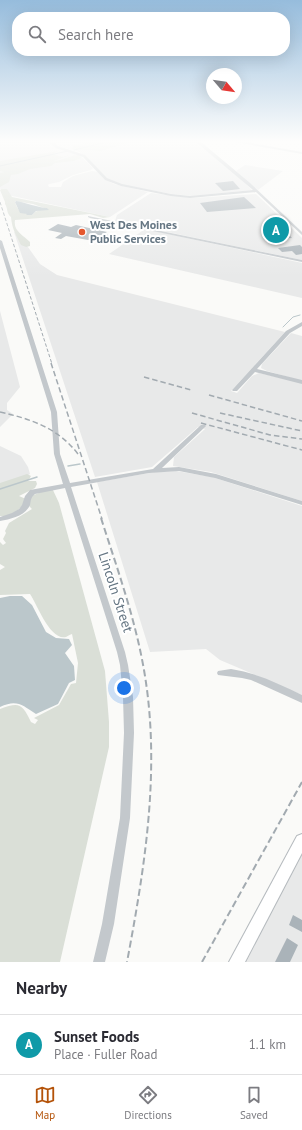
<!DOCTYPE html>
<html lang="en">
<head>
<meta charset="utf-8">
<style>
  body { margin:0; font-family:"PT Sans",sans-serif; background:#f7f7f7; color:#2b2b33 }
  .compass { position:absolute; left:206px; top:68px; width:36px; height:36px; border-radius:50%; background:#fff; box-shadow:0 4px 16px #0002; rotate:119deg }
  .you { position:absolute; left:124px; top:688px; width:14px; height:14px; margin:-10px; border:3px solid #fff; border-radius:50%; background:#1a73e8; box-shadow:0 0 0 6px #1a73e833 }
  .badge { display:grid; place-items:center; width:26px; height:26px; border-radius:50%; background:#b45309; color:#fff; font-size:13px; font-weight:700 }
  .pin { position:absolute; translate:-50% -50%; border:2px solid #fff; box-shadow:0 1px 4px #0006 }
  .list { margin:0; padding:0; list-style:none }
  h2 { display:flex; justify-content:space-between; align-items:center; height:52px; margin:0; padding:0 16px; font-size:17px }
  h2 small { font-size:13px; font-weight:400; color:#7c7c81 }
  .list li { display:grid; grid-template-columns:26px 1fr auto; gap:12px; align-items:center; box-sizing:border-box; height:60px; padding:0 16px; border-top:1px solid #e1e1e2 }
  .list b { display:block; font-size:15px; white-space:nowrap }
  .list p { margin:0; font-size:13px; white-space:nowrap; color:#7c7c81 }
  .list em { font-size:13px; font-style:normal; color:#7c7c81 }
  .icon { flex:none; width:22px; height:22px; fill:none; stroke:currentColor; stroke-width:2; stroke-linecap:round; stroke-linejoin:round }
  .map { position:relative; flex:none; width:302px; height:962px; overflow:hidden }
  .search { position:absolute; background:#fff; box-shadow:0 4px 16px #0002; left:12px; right:12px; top:12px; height:44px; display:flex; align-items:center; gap:10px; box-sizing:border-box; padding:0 14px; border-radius:16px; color:#7c7c81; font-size:15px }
  .sheet { height:112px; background:#fff }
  nav { display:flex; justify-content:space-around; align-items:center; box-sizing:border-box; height:56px; border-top:1px solid #e1e1e2; background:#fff; font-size:11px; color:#7c7c81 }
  nav a { display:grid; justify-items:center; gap:2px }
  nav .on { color:#b45309 }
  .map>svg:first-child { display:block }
  .built { fill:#e8e9e9 }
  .green { fill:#dadfd7; fill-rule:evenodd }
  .water { fill:#bbc7cb }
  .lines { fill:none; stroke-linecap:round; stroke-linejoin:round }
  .stream-far1 { stroke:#bbc7cb; stroke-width:1 }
  .stream { stroke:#bbc7cb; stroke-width:1.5 }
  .building { fill:#aab3b9 }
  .major-casing { stroke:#b5babe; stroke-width:2 }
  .minor { fill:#c3c8cc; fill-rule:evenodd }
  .major { fill:#fff; fill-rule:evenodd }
  .rail-far2 { stroke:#a2aab0; stroke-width:1; stroke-dasharray:3.5 2; stroke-linecap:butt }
  .rail-far1 { stroke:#a2aab0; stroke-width:1.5; stroke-dasharray:5.5 3; stroke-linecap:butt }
  .rail { stroke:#a2aab0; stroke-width:2; stroke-dasharray:7 3.5; stroke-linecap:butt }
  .poi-dot { fill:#e4572e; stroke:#fff; stroke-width:1.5 }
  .labels { text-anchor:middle; stroke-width:4; stroke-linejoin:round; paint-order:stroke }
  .far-poi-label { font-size:12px; font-weight:bold; fill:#657683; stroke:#fff; text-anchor:start }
  .street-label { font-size:14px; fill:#657683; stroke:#fff }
</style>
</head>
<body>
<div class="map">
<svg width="302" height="962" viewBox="0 0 302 962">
  <rect width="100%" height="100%" fill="#fafaf8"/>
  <path class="built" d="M 0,142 L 48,142 L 55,147 L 81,156 L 93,168 L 91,170 L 73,175 L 59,182 L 49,184 L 48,185 L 49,187 L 61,187 L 63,182 L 73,176 L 92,171 L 98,172 L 104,179 L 114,184 L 148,192 L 110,217 L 3,194 L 0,188 Z
    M 52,142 L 196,142 L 236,174 L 252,190 L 192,196 L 172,194 L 123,185 L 107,178 L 84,155 L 77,151 L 59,147 Z
    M 245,165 L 283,171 L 258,190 L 236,171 Z
    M 151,193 L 192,198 L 256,194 L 302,238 L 302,260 L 115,221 L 117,215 Z
    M 145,229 L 302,263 L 302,298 L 109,254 Z
    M 14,232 L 18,233 L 40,264 L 57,275 L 285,332 L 231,391 L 237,393 L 252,376 L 259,373 L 302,383 L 302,501 L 211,472 L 173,466 L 174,457 L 205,429 L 198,427 L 152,467 L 95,477 Z
    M 0,311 L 20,387 L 7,403 L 7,410 L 13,414 L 0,427 Z
    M 291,333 L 302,336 L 302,381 L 267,371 L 261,368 L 262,364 Z
    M 0,446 L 21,456 L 28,467 L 30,474 L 17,481 L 0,486 Z
    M 176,471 L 212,477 L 302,506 L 302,695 L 220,660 L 206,649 L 150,652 L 97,482 L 155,472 Z
    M 302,840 L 302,962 L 237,962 Z"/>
  <path class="green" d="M 89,142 L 130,142 L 101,151 L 72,149 L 73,146 Z
    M 58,151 L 53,154 L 62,157 L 70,155 L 54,161 C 63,160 71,155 79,155 L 81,158 L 74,161 L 55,163 L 51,166 L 30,169 L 18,174 L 11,175 L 9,182 L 0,187 L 0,173 L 4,172 L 0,171 L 0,161 Z
    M 2,189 L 7,189 L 12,197 L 110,217 L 103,218 L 90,214 L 15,220 C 13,231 23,235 30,242 L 30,246 L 26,247 L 21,245 C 16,235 12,229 11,217 C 6,213 8,208 5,204 L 5,202 L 0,190 ZM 15,201 L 33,204 L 44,208 L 35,212 L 32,215 C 23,213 17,212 15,201 Z
    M 27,474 L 31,476 L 28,481 L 36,481 L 37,484 L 35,488 L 19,496 L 26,499 C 22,509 11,517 0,516 L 0,483 Z
    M 52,488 L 59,503 L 105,671 L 109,722 L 109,747 L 60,962 L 0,962 L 0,709 C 19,702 22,703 31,722 L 35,724 L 38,720 L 34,718 L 59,705 L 71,684 L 76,683 L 78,663 L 72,634 C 69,635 68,636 66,637 C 50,641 37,604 30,594 L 0,595 L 0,570 L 5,567 L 0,564 L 0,542 L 3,545 L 6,543 L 3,539 L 6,533 L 5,531 L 9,523 L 32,509 L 29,506 L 31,496 Z"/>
  <path class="water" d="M 16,201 C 24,202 43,209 47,208 L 49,210 L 36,211 L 32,215 L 26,215 L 27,214 L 20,213 L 15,202 Z
    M 10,596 L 22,596 L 32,605 L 46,632 L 56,638 L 69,639 L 72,645 L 65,653 L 74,666 L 75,680 L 69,683 L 58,704 L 36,714 C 22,705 17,699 0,707 L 0,598 Z"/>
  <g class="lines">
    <path class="stream-far1" d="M 74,150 L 107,142
      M 0,166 L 68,151
      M 283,327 L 293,317 L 300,315"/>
    <path class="stream" d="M 68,466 L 80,464
      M 0,489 L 37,477"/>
  </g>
  <path class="building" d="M 233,181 L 240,189 L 223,191 L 215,183 Z
    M 244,197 L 256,208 L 207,212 L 200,203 Z
    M 58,224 L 71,227 L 76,225 L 107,232 L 104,234 L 113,236 L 106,240 L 95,238 L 88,240 L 66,236 L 61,239 L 55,238 L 62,233 L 48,230 Z
    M 282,227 L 292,238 L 277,239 L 267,229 Z
    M 300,245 L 302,247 L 302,254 L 296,255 L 292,251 L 282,252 L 278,248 Z
    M 293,915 L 302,920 L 302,932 L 289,925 Z
    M 287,938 L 298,945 L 290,962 L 275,962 Z"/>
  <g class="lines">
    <g class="major-casing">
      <path id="major" d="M 302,834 L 302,853 L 245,962 L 229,962 L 297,836 Z"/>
    </g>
    <path class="minor" d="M 48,142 L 53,142 L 58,146 L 85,155 L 107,178 L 122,184 L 171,194 L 190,196 L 253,190 L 196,142 L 201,142 L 249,182 L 302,232 L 302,235 L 256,192 L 190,198 L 171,196 L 121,186 L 105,180 L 83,157 L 56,148 Z
      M 235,142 L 246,142 L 302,152 L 302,154 Z
      M 88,216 L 302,260 L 302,262 L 90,218 L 88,217 Z
      M 0,240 L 2,241 L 57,412 L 60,454 L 70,483 L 153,469 L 201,425 L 205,425 L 206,426 L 205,427 L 162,468 L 179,467 L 216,474 L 302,501 L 302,505 L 215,478 L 179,471 L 149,473 L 71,487 L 125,652 L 128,665 L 133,697 L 134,733 L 130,818 L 114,924 L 105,962 L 93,962 L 102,924 L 120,818 L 124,733 L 123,697 L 120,665 L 117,652 L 65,488 L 35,494 C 31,497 31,500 30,505 C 25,516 11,519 0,521 L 0,517 L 12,513 L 19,509 L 22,505 L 25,496 L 30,490 L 63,484 L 54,454 L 51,412 L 0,248 Z
      M 302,322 L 302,326 L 290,333 L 257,369 L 302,380 L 302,384 L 255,372 L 237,391 L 233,391 L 232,390 L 233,389 L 286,331 Z
      M 231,669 C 257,673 279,684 302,695 L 302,703 L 251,680 L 242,678 L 218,675 L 217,673 L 218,671 Z"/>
    <use href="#major" class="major"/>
    <path class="rail-far2" d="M 0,202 L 52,364"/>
    <path class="rail-far1" d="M 51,363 L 102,519
      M 144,377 L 191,390
      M 209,395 L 302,421
      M 0,412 C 31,419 58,428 78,454
      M 192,413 L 270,435 L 302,439
      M 220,413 L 302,431
      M 201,423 L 302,450"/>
    <path class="rail" d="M 101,518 C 117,568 135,618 144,670 C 161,768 145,866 127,962
      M 202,962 L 302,782"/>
  </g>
  <linearGradient id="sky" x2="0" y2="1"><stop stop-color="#96bcdc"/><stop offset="0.51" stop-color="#fdfdfc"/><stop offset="1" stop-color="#fdfdfc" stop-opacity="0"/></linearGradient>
  <rect width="302" height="277" fill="url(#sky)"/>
  <circle class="poi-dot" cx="82" cy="232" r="4"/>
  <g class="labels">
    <g class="far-poi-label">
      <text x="90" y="229">West Des Moines<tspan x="90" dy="14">Public Services</tspan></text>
    </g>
    <g class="street-label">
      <text transform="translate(116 592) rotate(72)" y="5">Lincoln Street</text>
    </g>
  </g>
</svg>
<svg class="compass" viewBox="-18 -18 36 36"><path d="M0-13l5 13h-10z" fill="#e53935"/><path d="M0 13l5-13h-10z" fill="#7c7c81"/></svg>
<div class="you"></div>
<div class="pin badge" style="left:276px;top:230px;background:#0f9aa8">A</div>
<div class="search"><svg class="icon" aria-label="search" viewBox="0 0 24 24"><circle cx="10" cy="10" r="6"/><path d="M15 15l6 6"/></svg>Search here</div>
</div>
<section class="sheet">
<h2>Nearby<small></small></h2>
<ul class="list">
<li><span class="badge" style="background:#0f9aa8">A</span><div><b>Sunset Foods</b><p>Place · Fuller Road</p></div><em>1.1 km</em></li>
</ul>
</section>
<nav>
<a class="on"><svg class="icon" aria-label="map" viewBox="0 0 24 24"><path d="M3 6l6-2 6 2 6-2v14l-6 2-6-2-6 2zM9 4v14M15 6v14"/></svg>Map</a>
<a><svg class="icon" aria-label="directions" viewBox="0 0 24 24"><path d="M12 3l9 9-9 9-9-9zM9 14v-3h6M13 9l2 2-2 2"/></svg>Directions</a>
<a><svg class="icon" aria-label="saved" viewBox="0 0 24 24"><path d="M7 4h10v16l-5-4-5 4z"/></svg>Saved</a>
</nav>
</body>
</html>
